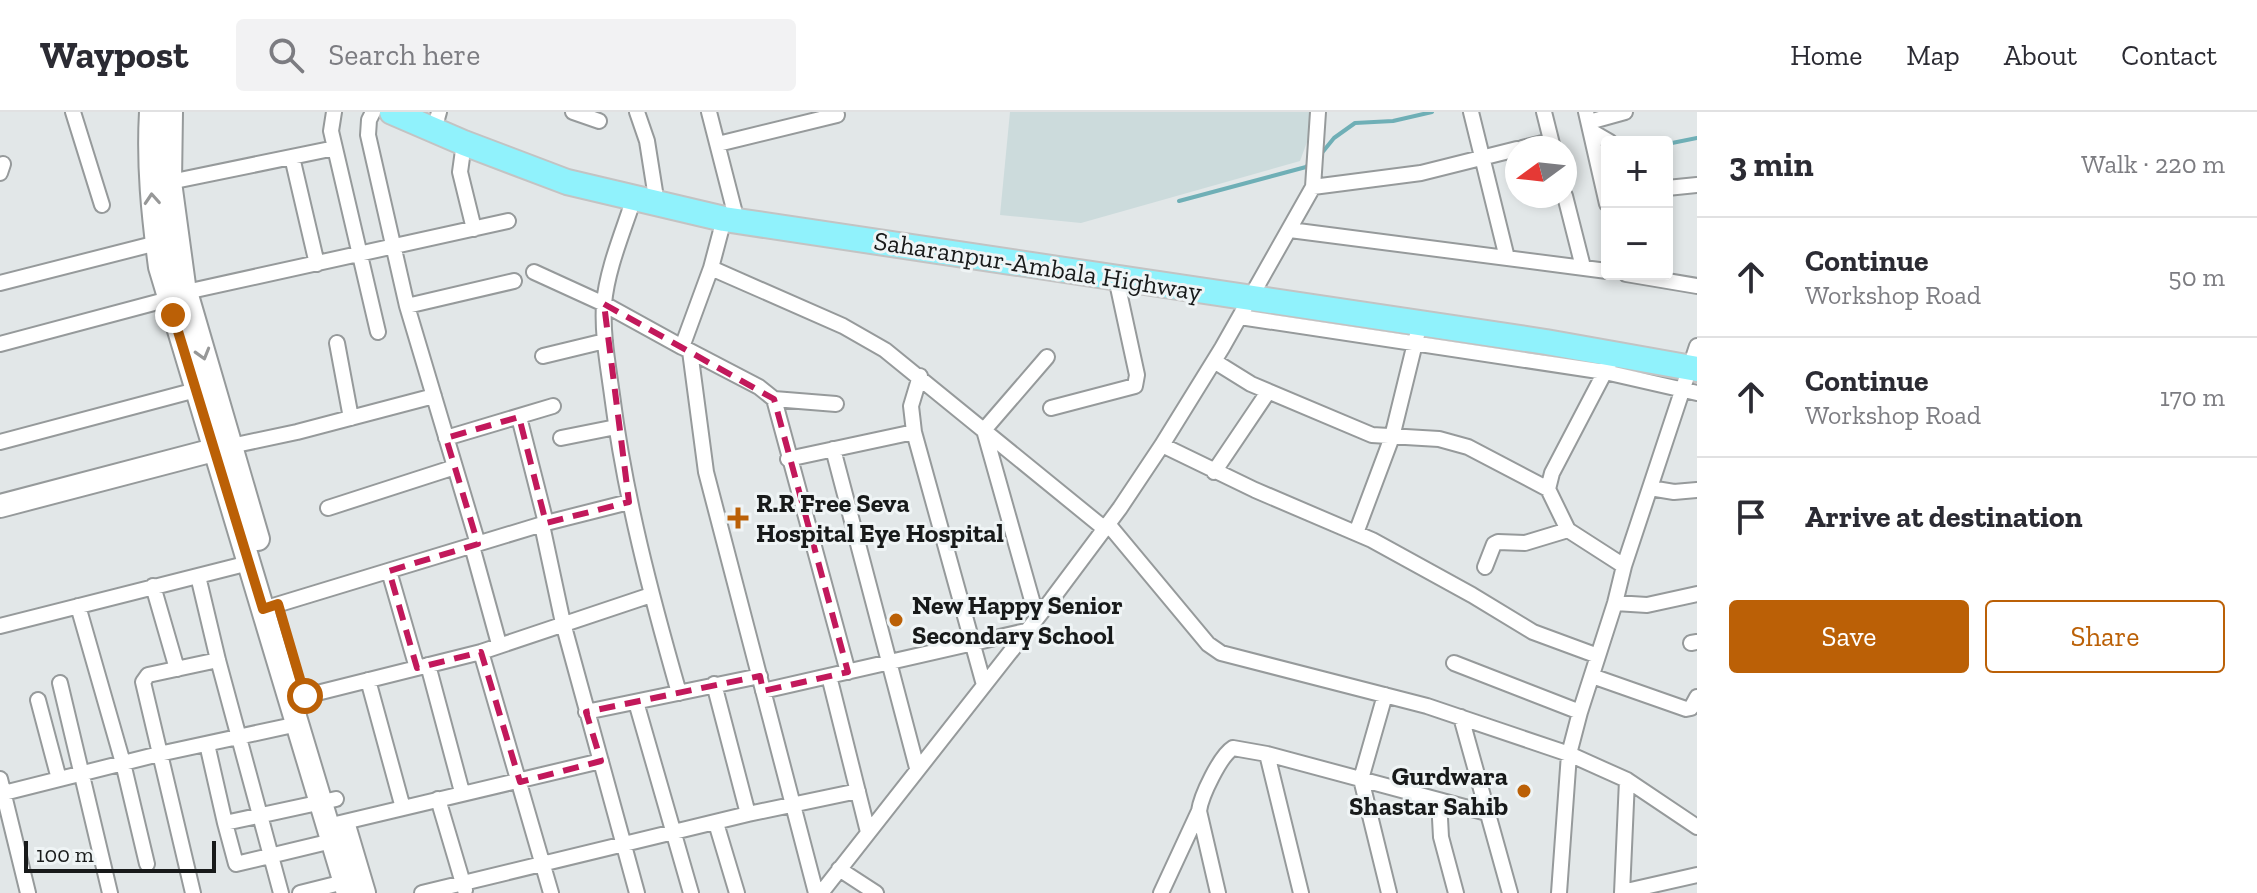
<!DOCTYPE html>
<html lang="en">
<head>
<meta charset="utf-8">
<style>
  body { margin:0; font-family:"Zilla Slab",serif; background:#f2f2f3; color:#2b2b33 }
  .controls { position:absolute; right:24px; top:24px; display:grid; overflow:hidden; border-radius:8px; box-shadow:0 4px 12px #0003 }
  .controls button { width:72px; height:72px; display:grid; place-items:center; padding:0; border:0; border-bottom:2px solid #e1e1e2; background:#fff; color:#2b2b33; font:40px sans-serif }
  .compass { position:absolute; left:1505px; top:24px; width:72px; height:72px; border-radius:50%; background:#fff; box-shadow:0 4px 12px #0003; rotate:255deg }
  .scale { position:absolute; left:24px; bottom:20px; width:192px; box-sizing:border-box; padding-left:8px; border:4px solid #181a1a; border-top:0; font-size:22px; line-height:28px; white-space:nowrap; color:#181a1a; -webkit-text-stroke:6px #eff4f5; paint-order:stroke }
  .stop { position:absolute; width:24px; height:24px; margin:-18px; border:6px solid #bb6006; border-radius:50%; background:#fff }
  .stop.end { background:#bb6006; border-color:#fff; box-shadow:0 2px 8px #0008 }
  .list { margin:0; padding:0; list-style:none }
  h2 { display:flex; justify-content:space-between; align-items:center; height:104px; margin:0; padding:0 32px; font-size:34px }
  h2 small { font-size:26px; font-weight:400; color:#7c7c81 }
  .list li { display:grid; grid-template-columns:52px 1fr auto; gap:24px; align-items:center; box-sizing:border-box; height:120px; padding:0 32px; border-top:2px solid #e1e1e2 }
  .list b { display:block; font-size:30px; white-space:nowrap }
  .list p { margin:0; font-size:26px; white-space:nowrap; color:#7c7c81 }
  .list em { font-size:26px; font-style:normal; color:#7c7c81 }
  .actions { display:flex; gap:16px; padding:24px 32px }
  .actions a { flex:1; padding:18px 0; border:2px solid #bb6006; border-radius:8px; text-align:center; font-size:28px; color:#bb6006 }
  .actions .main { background:#bb6006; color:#fff }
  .icon { flex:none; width:44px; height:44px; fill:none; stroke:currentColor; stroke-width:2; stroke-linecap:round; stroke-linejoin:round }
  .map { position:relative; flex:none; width:1697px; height:781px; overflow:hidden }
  header { display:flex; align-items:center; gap:48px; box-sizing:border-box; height:112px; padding:0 40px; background:#fff; border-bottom:2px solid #e1e1e2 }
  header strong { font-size:38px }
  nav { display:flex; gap:44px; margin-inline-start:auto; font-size:28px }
  .search { width:560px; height:72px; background:#f2f2f3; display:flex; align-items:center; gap:20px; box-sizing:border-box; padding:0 28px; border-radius:8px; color:#7c7c81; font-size:30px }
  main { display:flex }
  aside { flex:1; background:#fff }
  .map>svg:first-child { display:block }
  .built { fill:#ccdbdc }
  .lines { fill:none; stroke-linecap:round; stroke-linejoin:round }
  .stream { stroke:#6fafb6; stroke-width:4 }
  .street-casing { stroke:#969a9b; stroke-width:18 }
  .secondary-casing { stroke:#969a9b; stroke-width:26 }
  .primary-casing { stroke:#c3c3c3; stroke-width:28 }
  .street { stroke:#fff; stroke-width:14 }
  .secondary { stroke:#fff; stroke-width:22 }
  .primary { stroke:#90f2fc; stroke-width:24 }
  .oneway { stroke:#979898 }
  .route { stroke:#bb6006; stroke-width:10 }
  .marked { fill:none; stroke:#c2185b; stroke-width:6; stroke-dasharray:16 10; stroke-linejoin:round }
  .poi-dot { fill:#bb6006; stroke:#eff4f5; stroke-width:3 }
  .labels { text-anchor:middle; stroke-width:6; stroke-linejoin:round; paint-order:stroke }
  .street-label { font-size:26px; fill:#181a1a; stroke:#eff4f5 }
  .poi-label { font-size:26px; font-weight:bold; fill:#181a1a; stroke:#eff4f5; text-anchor:start }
</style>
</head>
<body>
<header>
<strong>Waypost</strong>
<div class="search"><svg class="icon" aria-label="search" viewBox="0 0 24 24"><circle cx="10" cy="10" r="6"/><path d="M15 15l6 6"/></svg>Search here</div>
<nav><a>Home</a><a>Map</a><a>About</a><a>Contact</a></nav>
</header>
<main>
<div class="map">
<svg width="1697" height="781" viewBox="0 0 1697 781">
  <rect width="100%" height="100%" fill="#e2e7e8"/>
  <path class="built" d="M 1010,0 L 1318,0 L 1300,49 L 1081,111 L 1000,103 Z"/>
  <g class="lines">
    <path class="stream" d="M 1667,32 L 1697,26
      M 1321,42 L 1334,26 L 1355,11 L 1393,9 L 1432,0
      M 1179,89 L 1306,55 L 1311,50"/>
    <g class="street-casing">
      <path id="street" d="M 73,0 L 102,93
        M 334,0 L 331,19 L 378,220
        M 373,0 L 369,8 L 368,23 L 407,194 L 478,432
        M 573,0 L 599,9
        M 637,0 L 647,29 L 657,92
        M 709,0 L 737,109
        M 1471,0 L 1507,146
        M 1544,0 L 1553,36
        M 1586,0 L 1607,92
        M 1589,10 L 1625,0
        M 434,18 L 439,0
        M 1591,19 L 1610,30
        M 464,31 L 460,60 L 474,117
        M 718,32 L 837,3
        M 1522,36 L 1551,29
        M 292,45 L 317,152
        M 0,61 L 3,52
        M 170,70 L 335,36
        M 1313,75 L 1421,61 L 1517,37
        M 1667,76 L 1697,73
        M 1565,84 L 1583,155
        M 634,86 C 623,120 607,157 604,192 C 602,222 608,253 612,283 C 625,385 651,483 679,581
        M 724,107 L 711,156 L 682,235 L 690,239 L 706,360 L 816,781
        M 1290,118 L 1607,159
        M 711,156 L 843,214 L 885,238 L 1105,417
        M 534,160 L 604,192 L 682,235
        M 1626,162 L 1697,174
        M 0,171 L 157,131
        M 407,194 L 514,169
        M 1240,205 L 1605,260 L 1697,281
        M 337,231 L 351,306
        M 0,232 L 169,187 L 186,180 L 508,109
        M 690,239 L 759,275 L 774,287 L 836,292
        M 543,244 L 605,229
        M 1214,249 L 1251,272 L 1372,323 L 1439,327 L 1468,335 L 1548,377 L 1568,418 L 1624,454
        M 920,264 L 911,294 L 914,320 L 984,573
        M 774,287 L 848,560
        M 1051,296 L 1135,274 L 1137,263 L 1116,166
        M 519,305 L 546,411
        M 446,326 L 553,294
        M 561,326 L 616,315
        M 0,330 L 196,278
        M 1162,333 L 1255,378 L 1372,428 L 1472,483 L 1533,520 L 1598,544
        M 231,334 L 297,320 L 434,284
        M 833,337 L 917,656
        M 788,347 L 914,320
        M 1214,360 L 1268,280
        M 1650,376 L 1674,380 L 1697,378
        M 1548,377 L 1552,361 L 1609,252
        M 328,396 L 455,355
        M 1108,412 L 1208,532 L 1221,541 L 1427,594 L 1569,642 L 1627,668 L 1697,715
        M 542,413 L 563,511 L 637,781
        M 1356,421 L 1392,325 L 1417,223
        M 472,434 L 499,532
        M 1485,455 L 1494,432 L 1498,430 L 1525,431 L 1568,418
        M 389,459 L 417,556
        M 198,464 L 218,548 L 281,781
        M 153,474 L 177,557
        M 1615,491 L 1647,493 L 1697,482
        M 78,494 L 123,651 L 147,752
        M 263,497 L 546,411 L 629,390
        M 1037,506 L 984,318 L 1047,245
        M 0,514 L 249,451
        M 1691,531 L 1697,530
        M 481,540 L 551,781
        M 1454,551 L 1580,600
        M 428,553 L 462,680
        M 829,564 L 868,720
        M 1592,564 L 1686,597 L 1691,596 L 1697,585
        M 368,568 L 403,696
        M 60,571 L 110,781
        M 714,572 L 748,702
        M 763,579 L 1026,519
        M 1385,583 L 1361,667 L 1389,781
        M 305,584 L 481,540 L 651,483
        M 38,588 L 59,667
        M 636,590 L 691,781
        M 586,600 L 760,564
        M 1461,605 L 1510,781
        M 207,632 L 225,711 L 336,687
        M 1267,642 L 1301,781
        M 0,667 L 28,781
        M 0,682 L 159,642 L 298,612
        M 438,687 L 465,778
        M 1439,688 L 1441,725 L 1456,781
        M 1199,699 L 1218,781
        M 225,711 L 236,752 L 332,729
        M 716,711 L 737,781
        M 336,712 L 601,649
        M 839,757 L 876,781
        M 1622,780 L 1697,763
        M 193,781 L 143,570 L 148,563 L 218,548
        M 300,781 L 344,770
        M 422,781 L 748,702 L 858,679
        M 821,781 L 1052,487 L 1120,396 L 1162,333 L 1222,236 L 1313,75 L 1318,0
        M 1161,781 L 1199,699 C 1201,684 1220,644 1233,636 L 1267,642 L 1487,701
        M 1559,781 L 1569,642 L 1580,600 L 1615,491 L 1624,454 L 1697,234
        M 1622,781 L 1627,668"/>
    </g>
    <g class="secondary-casing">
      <path id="secondary" d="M 151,0 C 148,53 153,102 160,155 L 348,781
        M 171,0 L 170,70 L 184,173 L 258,427
        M 0,394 L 229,334
        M 345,717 L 364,781"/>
    </g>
    <g class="primary-casing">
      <path id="primary" d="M 392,0 L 464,31 L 567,70 L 724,107 L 1546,230 L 1697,257"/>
    </g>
    <use href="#street" class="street"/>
    <use href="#secondary" class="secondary"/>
    <use href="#primary" class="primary"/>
  </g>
  <defs><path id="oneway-chevron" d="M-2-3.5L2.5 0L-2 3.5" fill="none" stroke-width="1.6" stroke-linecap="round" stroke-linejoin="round" transform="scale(2)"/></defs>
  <g class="oneway">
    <use href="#oneway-chevron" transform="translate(152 87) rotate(-94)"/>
    <use href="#oneway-chevron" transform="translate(203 242) rotate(74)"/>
  </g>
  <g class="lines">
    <path class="route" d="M 173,203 L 263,497 L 278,492 L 305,584"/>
  </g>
  <path class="marked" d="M 604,192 L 774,287 L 848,560 L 763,579 L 760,564 L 586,600 L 601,649 L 520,670 L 481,540 L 417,556 L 389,459 L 478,432 L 446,326 L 519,305 L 546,411 L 629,390 Z"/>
  <g class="poi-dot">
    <path d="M734 394h8v8h8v8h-8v8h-8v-8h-8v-8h8z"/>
    <circle cx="896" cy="508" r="8"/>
    <circle cx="1524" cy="679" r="8"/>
  </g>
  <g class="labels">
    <g class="street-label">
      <text transform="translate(1038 154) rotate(9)" y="9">Saharanpur-Ambala Highway</text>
    </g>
    <g class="poi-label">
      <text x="756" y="400">R.R Free Seva<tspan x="756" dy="30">Hospital Eye Hospital</tspan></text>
      <text x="912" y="502">New Happy Senior<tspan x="912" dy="30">Secondary School</tspan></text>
      <text x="1508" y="673" text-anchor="end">Gurdwara<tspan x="1508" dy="30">Shastar Sahib</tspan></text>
    </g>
  </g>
</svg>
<div class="controls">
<button>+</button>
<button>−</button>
</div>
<svg class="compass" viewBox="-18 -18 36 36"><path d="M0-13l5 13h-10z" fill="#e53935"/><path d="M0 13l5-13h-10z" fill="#7c7c81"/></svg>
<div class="scale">100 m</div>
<div class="stop" style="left:305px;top:584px"></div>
<div class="stop end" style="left:173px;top:203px"></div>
</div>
<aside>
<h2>3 min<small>Walk · 220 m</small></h2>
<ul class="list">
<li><svg class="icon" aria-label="ahead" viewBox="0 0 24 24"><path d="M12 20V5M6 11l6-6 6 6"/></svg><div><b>Continue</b><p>Workshop Road</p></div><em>50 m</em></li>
<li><svg class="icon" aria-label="ahead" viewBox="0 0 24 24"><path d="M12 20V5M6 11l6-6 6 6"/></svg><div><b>Continue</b><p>Workshop Road</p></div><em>170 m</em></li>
<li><svg class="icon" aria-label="arrive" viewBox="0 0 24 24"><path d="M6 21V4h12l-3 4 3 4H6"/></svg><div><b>Arrive at destination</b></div></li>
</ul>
<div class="actions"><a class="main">Save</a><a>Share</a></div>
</aside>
</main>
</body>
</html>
